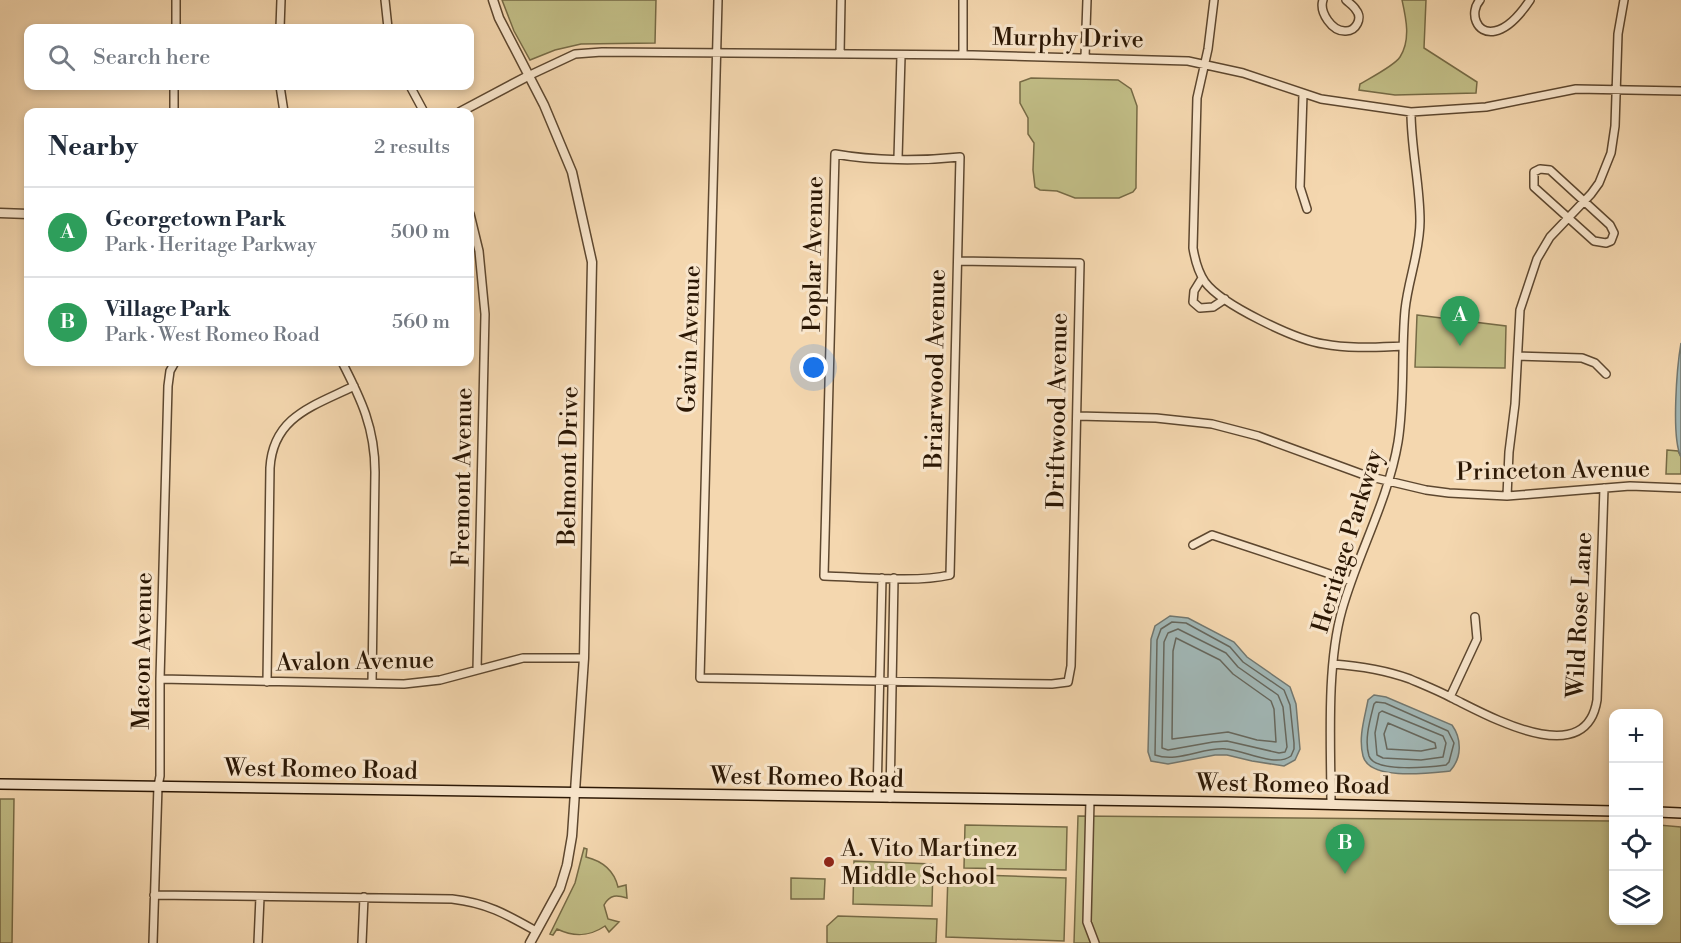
<!DOCTYPE html>
<html lang="en">
<head>
<meta charset="utf-8">
<style>
  body { margin:0; font-family:"Libre Bodoni",serif; background:#f6f6f7; color:#1f2937 }
  .controls { position:absolute; right:18px; bottom:18px; display:grid; overflow:hidden; border-radius:12px; box-shadow:0 3px 9px #0003 }
  .controls button { width:54px; height:54px; display:grid; place-items:center; padding:0; border:0; border-bottom:2px solid #e0e1e3; background:#fff; color:#1f2937; font:30px sans-serif }
  .you { position:absolute; left:814px; top:368px; width:21px; height:21px; margin:-15px; border:4px solid #fff; border-radius:50%; background:#1a73e8; box-shadow:0 0 0 9px #1a73e833 }
  .badge { display:grid; place-items:center; width:39px; height:39px; border-radius:50%; background:#8f2418; color:#fff; font-size:20px; font-weight:700 }
  .pin { position:absolute; translate:-50% -50px; filter:drop-shadow(0 2px 3px #0008) }
  .pin::after { content:''; position:absolute; top:32px; width:21px; height:18px; background:inherit; clip-path:polygon(0 0,100% 0,50% 100%) }
  .list { margin:0; padding:0; list-style:none }
  h2 { display:flex; justify-content:space-between; align-items:center; height:78px; margin:0; padding:0 24px; font-size:26px }
  h2 small { font-size:20px; font-weight:400; color:#747a83 }
  .list li { display:grid; grid-template-columns:39px 1fr auto; gap:18px; align-items:center; box-sizing:border-box; height:90px; padding:0 24px; border-top:2px solid #e0e1e3 }
  .list b { display:block; font-size:22px; white-space:nowrap }
  .list p { margin:0; font-size:20px; white-space:nowrap; color:#747a83 }
  .list em { font-size:20px; font-style:normal; color:#747a83 }
  .icon { flex:none; width:33px; height:33px; fill:none; stroke:currentColor; stroke-width:2; stroke-linecap:round; stroke-linejoin:round }
  .map { position:relative; flex:none; width:1681px; height:943px; overflow:hidden }
  .search { position:absolute; background:#fff; box-shadow:0 3px 9px #0003; left:24px; top:24px; width:450px; height:66px; display:flex; align-items:center; gap:15px; box-sizing:border-box; padding:0 21px; border-radius:12px; color:#747a83; font-size:22px }
  .panel { position:absolute; background:#fff; box-shadow:0 3px 9px #0003; left:24px; top:108px; width:450px; height:258px; border-radius:12px }
  .map>svg:first-child { display:block }
  .green { fill:#c1bd86; stroke:#766a45; stroke-width:1.5 }
  .water { fill:#a1b7b6; stroke:#72776f; stroke-width:1.5 }
  .lines { fill:none; stroke-linecap:round; stroke-linejoin:round }
  .shore { stroke:#66675d; stroke-width:1.5 }
  .minor-casing { stroke:#5d472f; stroke-width:10 }
  .tertiary-casing { stroke:#5d472f; stroke-width:11 }
  .secondary-casing { stroke:#2b1704; stroke-width:12 }
  .minor { stroke:#f8e5cb; stroke-width:7 }
  .tertiary { stroke:#f8e5cb; stroke-width:8 }
  .secondary { stroke:#f8e5cb; stroke-width:9 }
  .poi-dot { fill:#8f2418; stroke:#f8e5cb; stroke-width:2 }
  .labels { text-anchor:middle; stroke-width:6; stroke-linejoin:round; paint-order:stroke }
  .street-label { font-size:24px; fill:#2b1704; stroke:#f8e5cb }
  .poi-label { font-size:24px; fill:#2b1704; stroke:#f8e5cb; text-anchor:start }
</style>
</head>
<body>
<div class="map">
<svg width="1681" height="943" viewBox="0 0 1681 943">
  <rect width="100%" height="100%" fill="#f4d7af"/>
  <filter id="stains"><feTurbulence type="fractalNoise" baseFrequency=".00333" numOctaves="4"/><feColorMatrix values="0 0 0 0 .2 0 0 0 0 .09 0 0 0 0 .02 0 0 0 .5 -.17"/></filter>
  <radialGradient id="worn" r=".72"><stop offset=".6" stop-color="#630" stop-opacity="0"/><stop offset="1" stop-color="#630" stop-opacity=".3"/></radialGradient>
  <path class="green" d="M 502,0 L 656,0 L 655,43 L 581,44 L 555,50 L 530,60 L 514,31 Z
    M 1402,0 L 1426,0 L 1424,48 L 1477,82 L 1476,93 L 1395,95 L 1359,90 L 1360,84 C 1370,78 1394,66 1400,57 C 1411,40 1406,18 1402,0 Z
    M 1031,78 L 1118,80 L 1131,89 L 1137,106 L 1136,181 L 1136,188 L 1133,192 L 1119,198 L 1075,198 L 1057,191 L 1040,190 L 1035,187 L 1033,170 L 1034,143 L 1028,134 L 1028,118 L 1020,103 L 1020,82 Z
    M 1417,315 L 1506,326 L 1505,368 L 1415,367 Z
    M 1667,450 L 1678,451 L 1681,457 L 1681,474 L 1666,474 Z
    M 0,799 L 14,799 L 12,943 L 0,943 Z
    M 1078,816 L 1613,821 L 1614,920 L 1658,920 L 1659,825 L 1681,827 L 1681,943 L 1074,943 Z
    M 965,825 L 1067,827 L 1066,870 L 964,868 Z
    M 584,848 L 587,849 L 586,857 C 602,861 614,870 618,887 L 626,885 L 627,898 C 617,895 610,894 604,905 L 608,919 L 619,922 L 609,932 L 605,926 C 589,937 574,937 557,929 L 553,935 L 550,934 L 575,883 Z
    M 854,861 L 933,864 L 932,906 L 853,904 Z
    M 948,874 L 1066,878 L 1064,941 L 946,937 Z
    M 791,878 L 825,879 L 824,899 L 791,899 Z
    M 838,916 L 937,919 L 936,943 L 827,943 L 827,926 Z"/>
  <path class="water" d="M 1681,343 L 1681,457 C 1671,437 1677,366 1681,343 Z
    M 1170,616 L 1188,618 L 1234,642 L 1247,657 L 1290,687 L 1296,704 L 1300,749 L 1295,760 L 1284,766 L 1252,761 L 1227,755 L 1215,755 L 1168,764 L 1151,761 L 1148,752 L 1151,639 L 1155,626 Z
    M 1374,695 L 1386,697 L 1452,725 C 1462,739 1462,758 1450,771 C 1430,773 1369,781 1363,756 C 1358,737 1365,717 1368,700 Z"/>
  <g class="lines">
    <path class="shore" d="M 1172,622 L 1186,623 L 1230,647 L 1243,662 L 1284,690 L 1290,705 L 1294,743 L 1294,749 L 1291,756 C 1275,768 1244,750 1226,749 C 1203,747 1178,763 1155,755 L 1157,640 L 1161,629 Z
      M 1178,629 L 1226,653 L 1238,667 L 1278,695 L 1283,707 L 1287,747 L 1285,752 L 1279,753 L 1227,741 L 1213,742 L 1168,750 L 1162,748 L 1164,642 L 1168,633 Z
      M 1176,638 L 1220,660 L 1233,674 L 1271,701 L 1274,709 L 1276,742 L 1257,740 L 1228,732 L 1172,739 L 1173,651 Z
      M 1376,702 L 1385,703 L 1448,731 L 1454,743 L 1449,762 L 1446,765 C 1431,767 1375,773 1369,756 C 1364,740 1370,720 1374,704 Z
      M 1382,711 L 1443,736 L 1446,743 L 1443,757 L 1421,760 L 1383,758 L 1377,755 L 1375,733 L 1379,713 Z
      M 1388,723 L 1435,743 L 1436,748 L 1421,751 L 1387,749 L 1384,734 Z"/>
    <g class="minor-casing">
      <path id="minor" d="M 385,0 L 388,28
        M 718,0 L 700,678 L 1052,684 L 1068,682 L 1071,666 L 1080,263 L 958,261
        M 1214,0 L 1208,49 L 1197,98 L 1193,248 C 1195,260 1198,272 1205,282 C 1222,305 1296,340 1324,344 C 1349,349 1377,347 1403,346
        M 1323,0 C 1319,12 1332,32 1346,31 C 1356,31 1363,18 1356,10 C 1354,6 1349,3 1346,0
        M 1480,0 C 1469,12 1476,35 1495,31 C 1510,28 1522,12 1530,0
        M 176,28 L 176,0
        M 280,28 L 281,0
        M 840,54 L 841,0
        M 963,55 L 963,0
        M 1085,57 L 1087,0
        M 528,76 L 575,54 L 602,52 L 973,55 L 1188,61 L 1243,73 L 1321,99 L 1411,112 L 1486,107 L 1576,89 L 1681,91
        M 280,86 L 284,112
        M 410,86 L 424,112
        M 1303,94 L 1300,187 L 1307,209
        M 174,112 L 174,86
        M 835,154 C 874,161 922,161 960,157 L 950,575 C 916,583 861,577 824,576 Z
        M 898,158 L 901,56
        M 1540,169 L 1550,170 L 1610,225 L 1614,233 L 1611,241 L 1606,243 L 1594,241 L 1534,187 L 1534,172 Z
        M 470,214 L 479,251 L 485,314 L 477,670
        M 1202,278 L 1194,291 L 1193,302 L 1200,308 L 1213,307 L 1225,299
        M 1518,356 L 1582,358 L 1595,363 L 1606,374
        M 342,362 C 361,399 375,428 375,472 L 372,683
        M 1077,416 L 1156,418 L 1212,424 L 1258,436 L 1367,476 L 1426,490 L 1449,493 L 1507,496 L 1630,486 L 1681,488
        M 1507,496 L 1509,452 L 1515,404 L 1520,310 L 1537,259 L 1550,237 L 1591,194 L 1599,183 L 1611,153 L 1615,126 L 1618,34 L 1624,0
        M 1193,545 L 1212,535 L 1351,581
        M 1333,664 C 1360,666 1385,670 1410,679 C 1424,685 1439,691 1452,698 C 1487,715 1586,772 1597,700 L 1604,488
        M 160,679 L 404,684 L 440,680 L 523,658 L 584,658
        M 267,682 L 270,468 C 273,416 314,406 354,386
        M 1450,697 L 1477,639 L 1475,617
        M 877,797 L 882,578
        M 890,798 L 894,578
        M 1090,800 L 1087,922 L 1095,943
        M 1331,805 C 1331,745 1326,667 1342,610 C 1358,553 1388,501 1398,442 C 1405,398 1401,354 1405,310 C 1408,280 1420,252 1420,221 C 1420,184 1411,149 1411,112
        M 154,895 L 452,899 C 487,903 506,914 536,931
        M 153,943 L 158,786 L 160,776 L 160,679 L 168,386 L 170,371 L 175,362
        M 258,943 L 260,897
        M 362,943 L 364,897"/>
    </g>
    <g class="tertiary-casing">
      <path id="tertiary" d="M 493,0 L 499,18 L 544,105 L 572,172 L 592,262 L 584,658 L 572,836 L 567,865 L 560,888 L 530,943
        M 460,112 L 528,76
        M 0,213 L 28,214"/>
    </g>
    <g class="secondary-casing">
      <path id="secondary" d="M 0,784 L 1224,802 L 1614,811
        M 1658,812 L 1681,813"/>
    </g>
    <use href="#minor" class="minor"/>
    <use href="#tertiary" class="tertiary"/>
    <use href="#secondary" class="secondary"/>
  </g>
  <circle class="poi-dot" cx="829" cy="862" r="6"/>
  <g class="labels">
    <g class="street-label">
      <text transform="translate(1068 38) rotate(1)" y="8">Murphy Drive</text>
      <text transform="translate(813 254) rotate(-89)" y="8">Poplar Avenue</text>
      <text transform="translate(689 339) rotate(-88)" y="8">Gavin Avenue</text>
      <text transform="translate(935 369) rotate(-89)" y="8">Briarwood Avenue</text>
      <text transform="translate(1057 411) rotate(-89)" y="8">Driftwood Avenue</text>
      <text transform="translate(568 466) rotate(-89)" y="8">Belmont Drive</text>
      <text transform="translate(1553 470) rotate(-1)" y="8">Princeton Avenue</text>
      <text transform="translate(462 477) rotate(-89)" y="8">Fremont Avenue</text>
      <text transform="translate(1347 541) rotate(-73)" y="8">Heritage Parkway</text>
      <text transform="translate(1579 615) rotate(-87)" y="8">Wild Rose Lane</text>
      <text transform="translate(142 651) rotate(-89)" y="8">Macon Avenue</text>
      <text transform="translate(355 661) rotate(-1)" y="8">Avalon Avenue</text>
      <text transform="translate(321 769) rotate(1)" y="8">West Romeo Road</text>
      <text transform="translate(807 777) rotate(1)" y="8">West Romeo Road</text>
      <text transform="translate(1293 784) rotate(1)" y="8">West Romeo Road</text>
    </g>
    <g class="poi-label">
      <text x="841" y="856">A. Vito Martinez<tspan x="841" dy="28">Middle School</tspan></text>
    </g>
  </g>
  <rect width="100%" height="100%" filter="url(#stains)"/>
  <rect width="100%" height="100%" fill="url(#worn)"/>
</svg>
<div class="controls">
<button>+</button>
<button>−</button>
<button><svg class="icon" aria-label="locate" viewBox="0 0 24 24"><circle cx="12" cy="12" r="6"/><path d="M12 2v4M12 18v4M2 12h4M18 12h4"/></svg></button>
<button><svg class="icon" aria-label="layers" viewBox="0 0 24 24"><path d="M12 4l9 5-9 5-9-5zM3 14l9 5 9-5"/></svg></button>
</div>
<div class="you"></div>
<div class="pin badge" style="left:1460px;top:346px;background:#2e9e5b">A</div>
<div class="pin badge" style="left:1345px;top:874px;background:#2e9e5b">B</div>
<div class="search"><svg class="icon" aria-label="search" viewBox="0 0 24 24"><circle cx="10" cy="10" r="6"/><path d="M15 15l6 6"/></svg>Search here</div>
<section class="panel">
<h2>Nearby<small>2 results</small></h2>
<ul class="list">
<li><span class="badge" style="background:#2e9e5b">A</span><div><b>Georgetown Park</b><p>Park · Heritage Parkway</p></div><em>500 m</em></li>
<li><span class="badge" style="background:#2e9e5b">B</span><div><b>Village Park</b><p>Park · West Romeo Road</p></div><em>560 m</em></li>
</ul>
</section>
</div>
</body>
</html>
